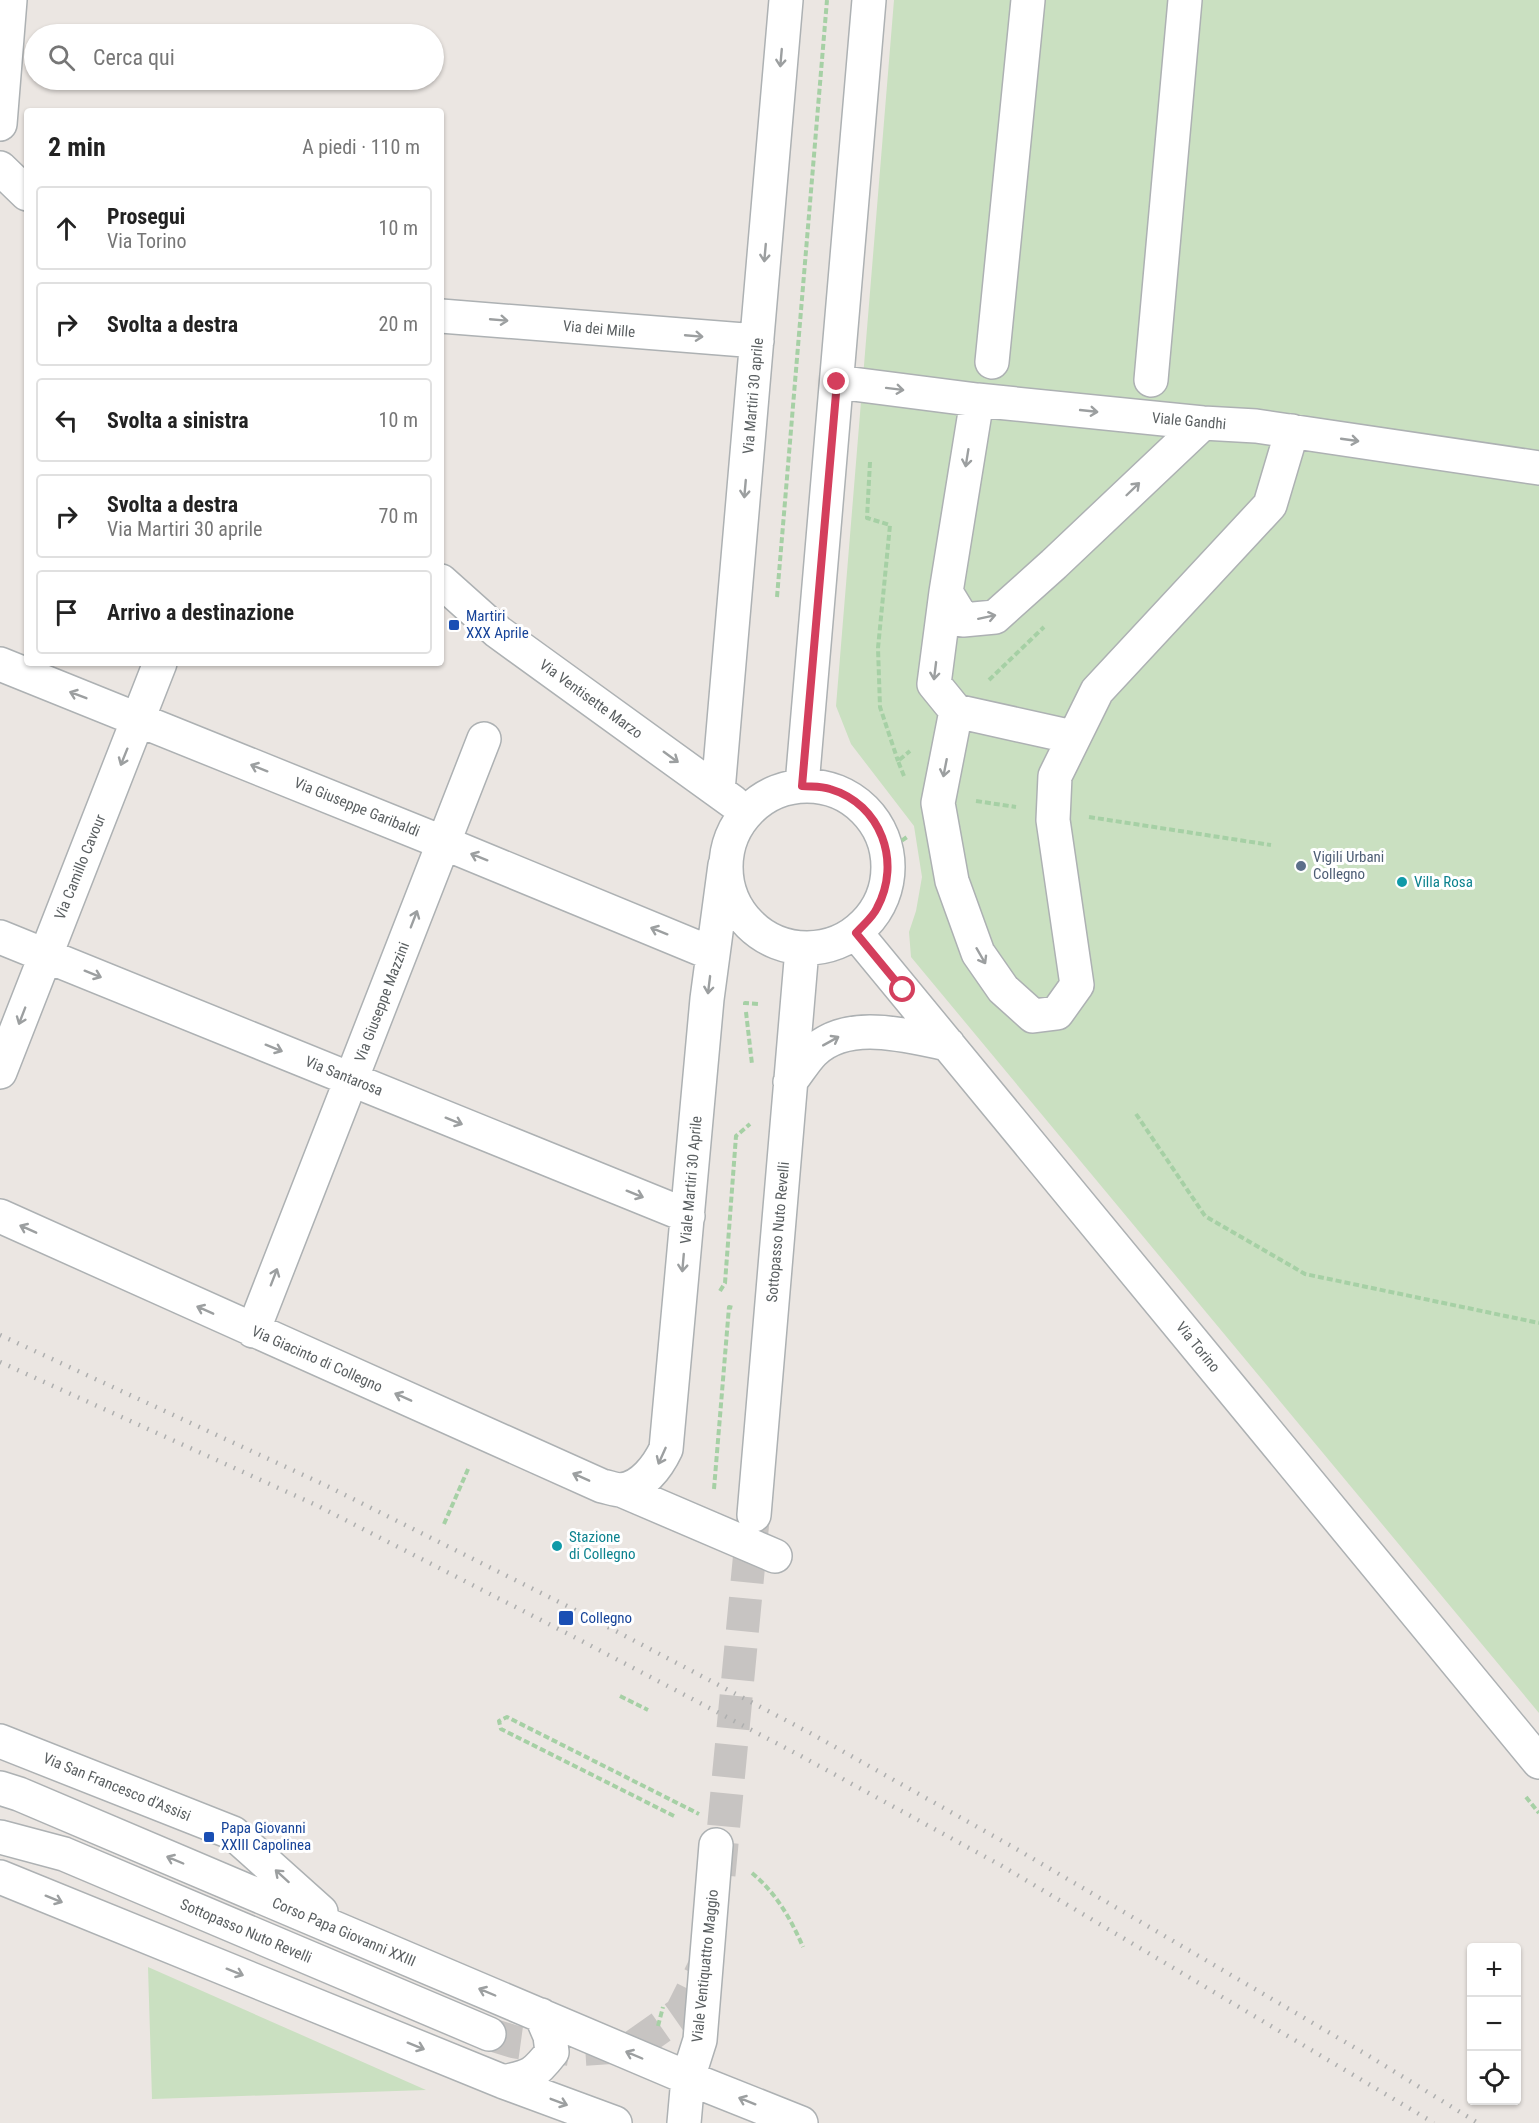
<!DOCTYPE html>
<html lang="it">
<head>
<meta charset="utf-8">
<style>
  body { margin:0; font-family:"Roboto Condensed",sans-serif; background:#f2f2f2; color:#222 }
  .controls { position:absolute; right:18px; bottom:18px; display:grid; overflow:hidden; border-radius:6px; box-shadow:0 2px 4px #0004 }
  .controls button { width:54px; height:54px; display:grid; place-items:center; padding:0; border:0; border-bottom:2px solid #e0e0e0; background:#fff; color:#222; font:30px sans-serif }
  .stop { position:absolute; width:18px; height:18px; margin:-14px; border:4px solid #d43f5d; border-radius:50%; background:#fff }
  .stop.end { background:#d43f5d; border-color:#fff; box-shadow:0 2px 6px #0008 }
  .list { margin:0; padding:0; list-style:none }
  h2 { display:flex; justify-content:space-between; align-items:center; height:78px; margin:0; padding:0 24px; font-size:26px }
  h2 small { font-size:20px; font-weight:400; color:#767676 }
  .list li { display:grid; grid-template-columns:39px 1fr auto; gap:18px; align-items:center; box-sizing:border-box; height:84px; margin:0 12px 12px; padding:0 12px; border:2px solid #e0e0e0; border-radius:6px }
  .list b { display:block; font-size:22px; white-space:nowrap }
  .list p { margin:0; font-size:20px; white-space:nowrap; color:#767676 }
  .list em { font-size:20px; font-style:normal; color:#767676 }
  .icon { flex:none; width:33px; height:33px; fill:none; stroke:currentColor; stroke-width:2; stroke-linecap:round; stroke-linejoin:round }
  .map { position:relative; flex:none; width:1539px; height:2123px; overflow:hidden }
  .search { position:absolute; background:#fff; box-shadow:0 2px 4px #0004; left:24px; top:24px; width:420px; height:66px; display:flex; align-items:center; gap:15px; box-sizing:border-box; padding:0 21px; border-radius:33px; color:#767676; font-size:22px }
  .panel { position:absolute; background:#fff; box-shadow:0 2px 4px #0004; left:24px; top:108px; width:420px; height:558px; border-radius:6px }
  .map>svg:first-child { display:block }
  .green { fill:#cae0c1 }
  .lines { fill:none; stroke-linecap:round; stroke-linejoin:round }
  .minor-tunnel { stroke:#c7c4c2; stroke-width:33; stroke-dasharray:33 16; stroke-linecap:butt }
  .minor-casing { stroke:#adb1b3; stroke-width:36 }
  .path { stroke:#a6d0a5; stroke-width:4; stroke-dasharray:6 3; stroke-linecap:butt }
  .minor { stroke:#fff; stroke-width:33 }
  .rail { stroke:#aeafaf; stroke-width:4.5; stroke-dasharray:1.5 8; stroke-linecap:butt }
  .oneway { stroke:#9c9fa0 }
  .route { stroke:#d43f5d; stroke-width:8 }
  .transit-dot { fill:#1a4fb4; stroke:#fff; stroke-width:2 }
  .service-dot { fill:#5c6f8a; stroke:#fff; stroke-width:2 }
  .culture-dot { fill:#0f9aa8; stroke:#fff; stroke-width:2 }
  .labels { text-anchor:middle; stroke-width:6; stroke-linejoin:round; paint-order:stroke }
  .street-label { font-size:15px; fill:#5a5f61; stroke:#fff }
  .transit-label { font-size:15px; fill:#164399; stroke:#fff; text-anchor:start }
  .service-label { font-size:15px; fill:#4e5e75; stroke:#fff; text-anchor:start }
  .culture-label { font-size:15px; fill:#0d838f; stroke:#fff; text-anchor:start }
</style>
</head>
<body>
<div class="map">
<svg width="1539" height="2123" viewBox="0 0 1539 2123">
  <rect width="100%" height="100%" fill="#ebe6e2"/>
  <path class="green" d="M 894,0 L 1539,0 L 1539,1713 L 911,957 L 909,932 L 916,911 L 922,877 L 914,826 L 851,744 L 836,706 Z
    M 148,1967 L 426,2090 L 152,2099 Z"/>
  <g class="lines">
    <path class="minor-tunnel" d="M 719,1875 L 753,1520
      M 489,2034 L 515,2042 L 573,2050 L 634,2046 L 681,2013 L 707,1961"/>
    <g class="minor-casing">
      <path id="minor" d="M 0,124 L 10,0
        M 0,168 L 27,194
        M 441,316 L 757,341
        M 992,362 L 1028,0
        M 1151,380 L 1185,0
        M 837,382 L 977,400 L 1203,423 L 1256,426 L 1539,468
        M 977,400 L 946,592 L 934,684 L 956,711 L 1073,737
        M 441,581 L 498,632 L 733,802
        M 946,592 L 963,620 L 995,617 L 1054,564 L 1203,423
        M 0,664 L 444,843 L 713,954
        M 956,711 L 938,803 L 952,881 L 978,953 L 1003,989 L 1033,1016 L 1057,1013 L 1077,985 L 1053,820 L 1055,776 L 1097,691 L 1270,505 L 1292,431
        M 802,785 L 869,0
        M726 867a81 81 0 1 1 162 0a81 81 0 1 1-162 0Z
        M 718,791 L 786,0
        M 856,933 L 1539,1762
        M 0,937 L 688,1216
        M 0,1072 L 160,663
        M 790,1082 C 798,1072 805,1060 813,1052 C 848,1018 907,1036 948,1044
        M 0,1216 L 602,1486 C 608,1487 615,1490 621,1490 C 642,1488 658,1466 666,1449 L 707,999 L 725,865
        M 253,1331 L 484,739
        M 621,1490 L 775,1556
        M 754,1515 L 802,949
        M 0,1741 L 233,1833 L 321,1912
        M 0,1788 L 19,1794 L 688,2078 L 801,2123
        M 0,1837 L 64,1854 L 489,2034
        M 0,1877 L 504,2082 L 615,2123
        M 504,2082 C 531,2076 534,2075 552,2052 L 550,2036 L 541,2015
        M 684,2123 L 688,2078 L 700,2040 L 716,1845"/>
    </g>
    <path class="path" d="M 870,462 L 867,518 L 890,525 L 878,648 L 880,707 L 898,761
      M 777,597 L 827,0
      M 989,680 L 1044,627
      M 904,776 L 898,761 L 910,751
      M 976,801 L 1016,807
      M 1089,817 L 1271,845
      M 887,851 L 907,837
      M 745,1005 L 745,1003 L 759,1004
      M 746,1012 L 752,1064
      M 1136,1114 L 1205,1216 L 1305,1274 L 1539,1323
      M 720,1291 L 725,1283 L 736,1136 L 750,1124
      M 714,1489 L 729,1307 L 734,1308
      M 444,1524 L 469,1467
      M 620,1696 L 648,1710
      M 1526,1797 L 1539,1813
      M 674,1816 L 501,1729 L 499,1721 L 507,1717 L 699,1814
      M 752,1873 C 776,1893 791,1919 803,1947
      M 658,2026 L 663,2007"/>
    <use href="#minor" class="minor"/>
    <path class="rail" d="M 0,1335 L 325,1485 L 589,1617 L 812,1734 L 1013,1847 L 1369,2056 L 1478,2123
      M 0,1362 L 316,1505 L 578,1639 L 799,1755 L 1002,1866 L 1434,2123"/>
  </g>
  <defs><path id="oneway-shaft" d="M-6 0H5M1.5-3L5.5 0L1.5 3" fill="none" stroke-width="1.6" stroke-linecap="round" stroke-linejoin="round" transform="scale(1.5)"/></defs>
  <g class="oneway">
    <use href="#oneway-shaft" transform="translate(781 58) rotate(95)"/>
    <use href="#oneway-shaft" transform="translate(765 253) rotate(95)"/>
    <use href="#oneway-shaft" transform="translate(499 320) rotate(5)"/>
    <use href="#oneway-shaft" transform="translate(694 336) rotate(5)"/>
    <use href="#oneway-shaft" transform="translate(895 389) rotate(7)"/>
    <use href="#oneway-shaft" transform="translate(1089 411) rotate(6)"/>
    <use href="#oneway-shaft" transform="translate(1350 440) rotate(8)"/>
    <use href="#oneway-shaft" transform="translate(967 458) rotate(99)"/>
    <use href="#oneway-shaft" transform="translate(745 489) rotate(95)"/>
    <use href="#oneway-shaft" transform="translate(1133 489) rotate(-44)"/>
    <use href="#oneway-shaft" transform="translate(987 617) rotate(-12)"/>
    <use href="#oneway-shaft" transform="translate(935 671) rotate(97)"/>
    <use href="#oneway-shaft" transform="translate(78 695) rotate(-159)"/>
    <use href="#oneway-shaft" transform="translate(124 757) rotate(112)"/>
    <use href="#oneway-shaft" transform="translate(671 757) rotate(36)"/>
    <use href="#oneway-shaft" transform="translate(259 768) rotate(-158)"/>
    <use href="#oneway-shaft" transform="translate(945 768) rotate(101)"/>
    <use href="#oneway-shaft" transform="translate(479 857) rotate(-158)"/>
    <use href="#oneway-shaft" transform="translate(414 919) rotate(-69)"/>
    <use href="#oneway-shaft" transform="translate(659 931) rotate(-158)"/>
    <use href="#oneway-shaft" transform="translate(981 956) rotate(60)"/>
    <use href="#oneway-shaft" transform="translate(93 974) rotate(22)"/>
    <use href="#oneway-shaft" transform="translate(709 985) rotate(97)"/>
    <use href="#oneway-shaft" transform="translate(22 1016) rotate(111)"/>
    <use href="#oneway-shaft" transform="translate(831 1041) rotate(-29)"/>
    <use href="#oneway-shaft" transform="translate(274 1048) rotate(22)"/>
    <use href="#oneway-shaft" transform="translate(454 1121) rotate(22)"/>
    <use href="#oneway-shaft" transform="translate(635 1194) rotate(22)"/>
    <use href="#oneway-shaft" transform="translate(28 1229) rotate(-156)"/>
    <use href="#oneway-shaft" transform="translate(683 1263) rotate(95)"/>
    <use href="#oneway-shaft" transform="translate(274 1277) rotate(-69)"/>
    <use href="#oneway-shaft" transform="translate(205 1310) rotate(-156)"/>
    <use href="#oneway-shaft" transform="translate(403 1397) rotate(-156)"/>
    <use href="#oneway-shaft" transform="translate(662 1456) rotate(114)"/>
    <use href="#oneway-shaft" transform="translate(581 1477) rotate(-156)"/>
    <use href="#oneway-shaft" transform="translate(175 1860) rotate(-157)"/>
    <use href="#oneway-shaft" transform="translate(282 1876) rotate(-138)"/>
    <use href="#oneway-shaft" transform="translate(54 1899) rotate(22)"/>
    <use href="#oneway-shaft" transform="translate(235 1972) rotate(22)"/>
    <use href="#oneway-shaft" transform="translate(487 1992) rotate(-157)"/>
    <use href="#oneway-shaft" transform="translate(416 2046) rotate(22)"/>
    <use href="#oneway-shaft" transform="translate(634 2055) rotate(-157)"/>
    <use href="#oneway-shaft" transform="translate(747 2101) rotate(-158)"/>
    <use href="#oneway-shaft" transform="translate(559 2102) rotate(21)"/>
  </g>
  <g class="lines">
    <path class="route" d="M 837,382 L 802,786 C 811,787 821,786 830,789 C 881,804 902,862 877,908 C 873,917 863,925 856,933 L 903,990"/>
  </g>
  <g class="transit-dot">
    <rect x="448" y="619" width="12" height="12" rx="3"/>
    <rect x="558" y="1610" width="16" height="16" rx="3"/>
    <rect x="203" y="1831" width="12" height="12" rx="3"/>
  </g>
  <circle class="service-dot" cx="1301" cy="866" r="6"/>
  <g class="culture-dot">
    <circle cx="1402" cy="882" r="6"/>
    <circle cx="557" cy="1546" r="6"/>
  </g>
  <g class="labels">
    <g class="street-label">
      <text transform="translate(599 329) rotate(5)" y="5">Via dei Mille</text>
      <text transform="translate(753 396) rotate(-85)" y="5">Via Martiri 30 aprile</text>
      <text transform="translate(1189 421) rotate(5)" y="5">Viale Gandhi</text>
      <text transform="translate(591 699) rotate(36)" y="5">Via Ventisette Marzo</text>
      <text transform="translate(357 807) rotate(22)" y="5">Via Giuseppe Garibaldi</text>
      <text transform="translate(80 867) rotate(-68)" y="5">Via Camillo Cavour</text>
      <text transform="translate(382 1002) rotate(-69)" y="5">Via Giuseppe Mazzini</text>
      <text transform="translate(344 1076) rotate(22)" y="5">Via Santarosa</text>
      <text transform="translate(691 1180) rotate(-85)" y="5">Viale Martiri 30 Aprile</text>
      <text transform="translate(778 1232) rotate(-85)" y="5">Sottopasso Nuto Revelli</text>
      <text transform="translate(1198 1347) rotate(51)" y="5">Via Torino</text>
      <text transform="translate(317 1359) rotate(24)" y="5">Via Giacinto di Collegno</text>
      <text transform="translate(117 1787) rotate(22)" y="5">Via San Francesco d'Assisi</text>
      <text transform="translate(246 1931) rotate(23)" y="5">Sottopasso Nuto Revelli</text>
      <text transform="translate(344 1932) rotate(23)" y="5">Corso Papa Giovanni XXIII</text>
      <text transform="translate(705 1966) rotate(-84)" y="5">Viale Ventiquattro Maggio</text>
    </g>
    <g class="transit-label">
      <text x="466" y="621">Martiri<tspan x="466" dy="17">XXX Aprile</tspan></text>
      <text x="580" y="1623">Collegno</text>
      <text x="221" y="1833">Papa Giovanni<tspan x="221" dy="17">XXIII Capolinea</tspan></text>
    </g>
    <g class="service-label">
      <text x="1313" y="862">Vigili Urbani<tspan x="1313" dy="17">Collegno</tspan></text>
    </g>
    <g class="culture-label">
      <text x="1414" y="887">Villa Rosa</text>
      <text x="569" y="1542">Stazione<tspan x="569" dy="17">di Collegno</tspan></text>
    </g>
  </g>
</svg>
<div class="controls">
<button>+</button>
<button>−</button>
<button><svg class="icon" aria-label="locate" viewBox="0 0 24 24"><circle cx="12" cy="12" r="6"/><path d="M12 2v4M12 18v4M2 12h4M18 12h4"/></svg></button>
</div>
<div class="stop" style="left:903px;top:990px"></div>
<div class="stop end" style="left:837px;top:382px"></div>
<div class="search"><svg class="icon" aria-label="search" viewBox="0 0 24 24"><circle cx="10" cy="10" r="6"/><path d="M15 15l6 6"/></svg>Cerca qui</div>
<section class="panel">
<h2>2 min<small>A piedi · 110 m</small></h2>
<ul class="list">
<li><svg class="icon" aria-label="ahead" viewBox="0 0 24 24"><path d="M12 20V5M6 11l6-6 6 6"/></svg><div><b>Prosegui</b><p>Via Torino</p></div><em>10 m</em></li>
<li><svg class="icon" aria-label="right" viewBox="0 0 24 24"><path d="M7 20v-9h11M14 6l5 5-5 5"/></svg><div><b>Svolta a destra</b></div><em>20 m</em></li>
<li><svg class="icon" aria-label="left" viewBox="0 0 24 24"><path d="M17 20v-9H6M10 6l-5 5 5 5"/></svg><div><b>Svolta a sinistra</b></div><em>10 m</em></li>
<li><svg class="icon" aria-label="right" viewBox="0 0 24 24"><path d="M7 20v-9h11M14 6l5 5-5 5"/></svg><div><b>Svolta a destra</b><p>Via Martiri 30 aprile</p></div><em>70 m</em></li>
<li><svg class="icon" aria-label="arrive" viewBox="0 0 24 24"><path d="M6 21V4h12l-3 4 3 4H6"/></svg><div><b>Arrivo a destinazione</b></div></li>
</ul>
</section>
</div>
</body>
</html>
